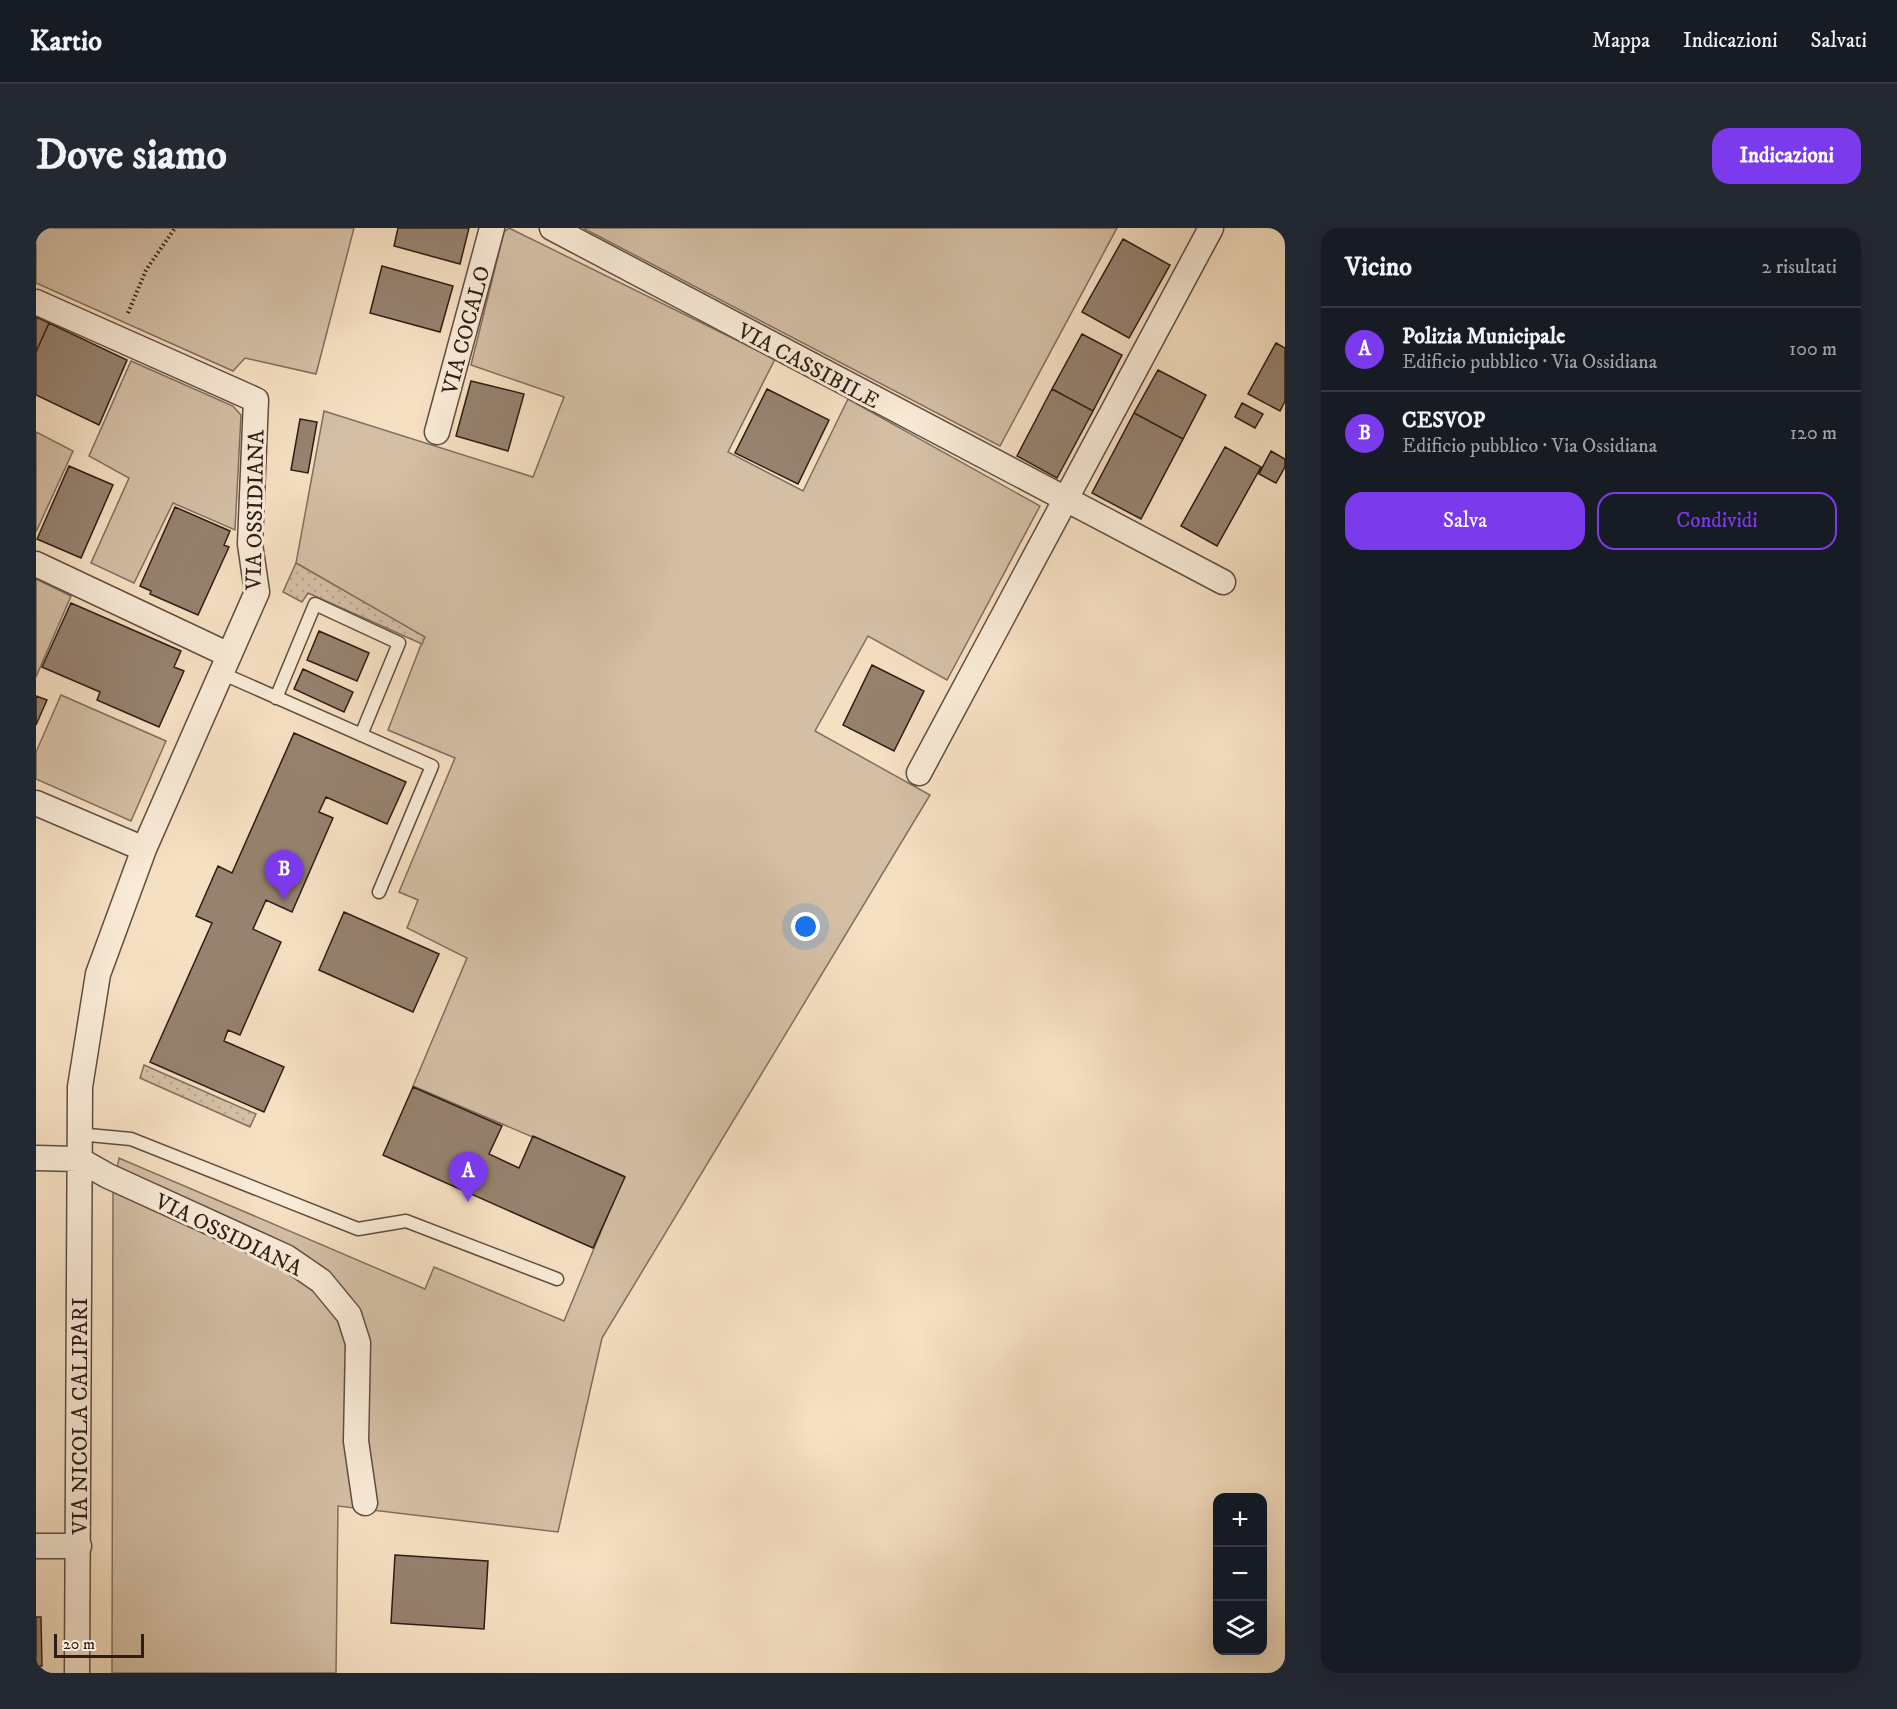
<!DOCTYPE html>
<html lang="it">
<head>
<meta charset="utf-8">
<style>
  body { margin:0; font-family:"IM FELL DW Pica",serif; background:#242831; color:#f1f3f6 }
  .controls { position:absolute; right:18px; bottom:18px; display:grid; overflow:hidden; border-radius:12px; box-shadow:0 6px 24px #0002 }
  .controls button { width:54px; height:54px; display:grid; place-items:center; padding:0; border:0; border-bottom:2px solid #363941; background:#171b24; color:#f1f3f6; font:30px sans-serif }
  .scale { position:absolute; left:18px; bottom:15px; width:90px; box-sizing:border-box; padding-left:6px; border:3px solid #2e1c15; border-top:0; font-size:16px; line-height:21px; white-space:nowrap; color:#2e1c15; -webkit-text-stroke:4px #f9ebd7; paint-order:stroke }
  .you { position:absolute; left:770px; top:699px; width:21px; height:21px; margin:-15px; border:4px solid #fff; border-radius:50%; background:#1a73e8; box-shadow:0 0 0 9px #1a73e833 }
  .badge { display:grid; place-items:center; width:39px; height:39px; border-radius:50%; background:#7c3aed; color:#fff; font-size:20px; font-weight:700 }
  .pin { position:absolute; translate:-50% -50px; filter:drop-shadow(0 2px 3px #0008) }
  .pin::after { content:''; position:absolute; top:32px; width:21px; height:18px; background:inherit; clip-path:polygon(0 0,100% 0,50% 100%) }
  .list { margin:0; padding:0; list-style:none }
  h2 { display:flex; justify-content:space-between; align-items:center; height:78px; margin:0; padding:0 24px; font-size:26px }
  h2 small { font-size:20px; font-weight:400; color:#9ea1a6 }
  .list li { display:grid; grid-template-columns:39px 1fr auto; gap:18px; align-items:center; box-sizing:border-box; height:84px; padding:0 24px; border-top:2px solid #363941 }
  .list b { display:block; font-size:22px; white-space:nowrap }
  .list p { margin:0; font-size:20px; white-space:nowrap; color:#9ea1a6 }
  .list em { font-size:20px; font-style:normal; color:#9ea1a6 }
  .actions { display:flex; gap:12px; padding:18px 24px }
  .actions a { flex:1; padding:14px 0; border:2px solid #7c3aed; border-radius:18px; text-align:center; font-size:21px; color:#7c3aed }
  .actions .main { background:#7c3aed; color:#fff }
  .icon { flex:none; width:33px; height:33px; fill:none; stroke:currentColor; stroke-width:2; stroke-linecap:round; stroke-linejoin:round }
  .map { position:relative; flex:none; width:1249px; height:1445px; overflow:hidden; border-radius:18px }
  header { display:flex; align-items:center; gap:36px; box-sizing:border-box; height:84px; padding:0 30px; background:#171b24; border-bottom:2px solid #363941 }
  header strong { font-size:28px }
  nav { display:flex; gap:33px; margin-inline-start:auto; font-size:21px }
  .intro { display:flex; align-items:center; justify-content:space-between; box-sizing:border-box; height:144px; padding:0 36px }
  h1 { margin:0; font-size:42px }
  .button { padding:15px 27px; border-radius:18px; background:#7c3aed; color:#fff; font-size:21px; font-weight:700 }
  main { display:flex; gap:36px; padding:0 36px }
  aside { flex:1; background:#171b24; border-radius:18px; box-shadow:0 6px 24px #0002 }
  .map>svg:first-child { display:block }
  .grass { fill:#d4bfa5; stroke:#816e5d; stroke-width:1.5 }
  .park { fill:url(#park-dots); stroke:#816e5d; stroke-width:1.5 }
  .building { fill:#96826f; stroke:#2e1c15; stroke-width:1.5 }
  .lines { fill:none; stroke-linecap:round; stroke-linejoin:round }
  .service-casing { stroke:#604d40; stroke-width:15 }
  .minor-casing { stroke:#604d40; stroke-width:27 }
  .path { stroke:#2e1c15; stroke-width:4; stroke-dasharray:1.5 3; stroke-linecap:butt }
  .service { stroke:#f9ebd7; stroke-width:12 }
  .minor { stroke:#f9ebd7; stroke-width:24 }
  .labels { text-anchor:middle; stroke-width:6; stroke-linejoin:round; paint-order:stroke }
  .street-label { font-size:22px; fill:#2e1c15; stroke:#f9ebd7 }
</style>
</head>
<body>
<header>
<strong>Kartio</strong>
<nav><a>Mappa</a><a>Indicazioni</a><a>Salvati</a></nav>
</header>
<div class="intro"><h1>Dove siamo</h1><a class="button">Indicazioni</a></div>
<main>
<div class="map">
<svg width="1249" height="1445" viewBox="0 0 1249 1445">
  <defs>
    <pattern id="park-dots" width="8" height="8" patternUnits="userSpaceOnUse" patternTransform="scale(1.5)"><rect width="8" height="8" fill="#d4bfa5"/><path d="M2 2h.1M6 6h.1" fill="none" stroke="#b6a48d" stroke-width="1.8" stroke-linecap="round"/></pattern>
  </defs>
  <rect width="100%" height="100%" fill="#f6e0c2"/>
  <filter id="stains"><feTurbulence type="fractalNoise" baseFrequency=".00333" numOctaves="4"/><feColorMatrix values="0 0 0 0 .2 0 0 0 0 .09 0 0 0 0 .02 0 0 0 .5 -.17"/></filter>
  <radialGradient id="worn" r=".72"><stop offset=".6" stop-color="#630" stop-opacity="0"/><stop offset="1" stop-color="#630" stop-opacity=".3"/></radialGradient>
  <path class="grass" d="M 0,0 L 318,0 L 280,146 L 209,130 L 197,143 L 0,55 Z
    M 473,0 L 739,131 L 692,224 L 767,263 L 812,171 L 1004,278 L 911,452 L 832,408 L 779,503 L 894,567 L 566,1110 L 522,1304 L 302,1278 L 300,1445 L 76,1445 L 77,963 L 83,930 L 389,1061 L 398,1039 L 528,1093 L 588,948 L 377,858 L 431,730 L 371,700 L 382,672 L 363,664 L 419,530 L 352,502 L 388,409 L 260,335 L 288,183 L 497,249 L 528,169 L 435,137 L 468,4 Z
    M 547,0 L 1081,0 L 964,218 Z
    M 95,133 L 197,178 L 205,187 L 199,302 L 137,275 L 98,355 L 55,335 L 93,250 L 53,228 Z
    M 0,204 L 37,223 L 0,304 Z
    M 0,351 L 35,368 L 0,449 Z
    M 25,467 L 130,513 L 95,593 L 0,551 L 0,524 Z"/>
  <path class="park" d="M 260,335 L 389,409 L 386,416 L 272,365 L 266,374 L 247,364 Z
    M 108,837 L 220,886 L 214,899 L 104,850 Z"/>
  <path class="building" d="M 362,0 L 433,0 L 424,36 L 358,18 Z
    M 1087,11 L 1134,37 L 1093,110 L 1046,84 Z
    M 346,38 L 417,58 L 404,104 L 334,85 Z
    M 0,89 L 13,95 L 0,124 Z
    M 13,95 L 91,132 L 63,197 L 0,167 L 0,124 Z
    M 1046,106 L 1086,127 L 1057,183 L 1016,161 Z
    M 1240,115 L 1249,120 L 1249,173 L 1244,183 L 1212,166 Z
    M 1122,142 L 1170,167 L 1147,211 L 1098,185 Z
    M 435,153 L 488,166 L 472,223 L 420,208 Z
    M 731,161 L 793,192 L 762,256 L 699,225 Z
    M 1016,161 L 1057,183 L 1021,250 L 981,228 Z
    M 1206,175 L 1227,186 L 1219,200 L 1199,189 Z
    M 1098,185 L 1147,211 L 1105,291 L 1056,265 Z
    M 264,191 L 281,194 L 272,245 L 255,242 Z
    M 1189,219 L 1225,239 L 1181,318 L 1145,298 Z
    M 1235,223 L 1249,231 L 1249,239 L 1240,255 L 1223,246 Z
    M 33,238 L 77,257 L 45,330 L 1,311 Z
    M 139,279 L 194,303 L 188,317 L 193,319 L 162,387 L 114,366 L 115,363 L 104,358 Z
    M 35,375 L 145,423 L 138,439 L 148,443 L 123,499 L 61,472 L 64,464 L 6,439 Z
    M 283,403 L 333,425 L 321,453 L 271,432 Z
    M 836,437 L 888,463 L 858,523 L 807,497 Z
    M 267,441 L 317,464 L 308,484 L 258,461 Z
    M 0,468 L 11,472 L 0,497 Z
    M 258,505 L 370,554 L 351,596 L 290,569 L 283,584 L 297,590 L 256,684 L 230,672 L 217,701 L 245,714 L 204,807 L 192,802 L 188,813 L 248,839 L 228,884 L 114,834 L 176,695 L 160,688 L 182,638 L 196,645 Z
    M 308,684 L 403,726 L 377,784 L 283,742 Z
    M 377,859 L 466,898 L 453,926 L 483,940 L 497,908 L 589,949 L 557,1020 L 347,927 Z
    M 359,1327 L 452,1333 L 448,1401 L 355,1395 Z
    M 0,1389 L 5,1389 L 6,1438 L 0,1438 Z"/>
  <g class="lines">
    <g class="service-casing">
      <path id="service" d="M 185,445 L 396,538 L 343,664
        M 240,470 L 279,376 L 363,415 L 325,507
        M 42,906 L 95,911 L 322,1001 L 370,993 L 521,1051"/>
    </g>
    <g class="minor-casing">
      <path id="minor" d="M 516,0 L 1187,354
        M 0,74 L 220,172 L 214,316 L 221,364 L 108,621 L 62,746 L 44,859 L 41,1445
        M 401,204 L 456,0
        M 0,336 L 193,427
        M 883,545 L 1175,0
        M 0,575 L 108,621
        M 0,930 L 42,931 L 72,948 L 250,1029 L 285,1053 L 313,1087 L 322,1115 L 320,1213 L 329,1275
        M 0,1318 L 43,1318"/>
    </g>
    <path class="path" d="M 92,85 L 110,42 L 139,0"/>
    <use href="#service" class="service"/>
    <use href="#minor" class="minor"/>
  </g>
  <g class="labels">
    <g class="street-label">
      <text transform="translate(429 102) rotate(-75)" y="8">VIA COCALO</text>
      <text transform="translate(773 137) rotate(28)" y="8">VIA CASSIBILE</text>
      <text transform="translate(218 282) rotate(-89)" y="8">VIA OSSIDIANA</text>
      <text transform="translate(193 1006) rotate(26)" y="8">VIA OSSIDIANA</text>
      <text transform="translate(43 1188) rotate(-90)" y="8">VIA NICOLA CALIPARI</text>
    </g>
  </g>
  <rect width="100%" height="100%" filter="url(#stains)"/>
  <rect width="100%" height="100%" fill="url(#worn)"/>
</svg>
<div class="controls">
<button>+</button>
<button>−</button>
<button><svg class="icon" aria-label="layers" viewBox="0 0 24 24"><path d="M12 4l9 5-9 5-9-5zM3 14l9 5 9-5"/></svg></button>
</div>
<div class="scale">20 m</div>
<div class="you"></div>
<div class="pin badge" style="left:432px;top:974px">A</div>
<div class="pin badge" style="left:248px;top:672px">B</div>
</div>
<aside>
<h2>Vicino<small>2 risultati</small></h2>
<ul class="list">
<li><span class="badge">A</span><div><b>Polizia Municipale</b><p>Edificio pubblico · Via Ossidiana</p></div><em>100 m</em></li>
<li><span class="badge">B</span><div><b>CESVOP</b><p>Edificio pubblico · Via Ossidiana</p></div><em>120 m</em></li>
</ul>
<div class="actions"><a class="main">Salva</a><a>Condividi</a></div>
</aside>
</main>
</body>
</html>
